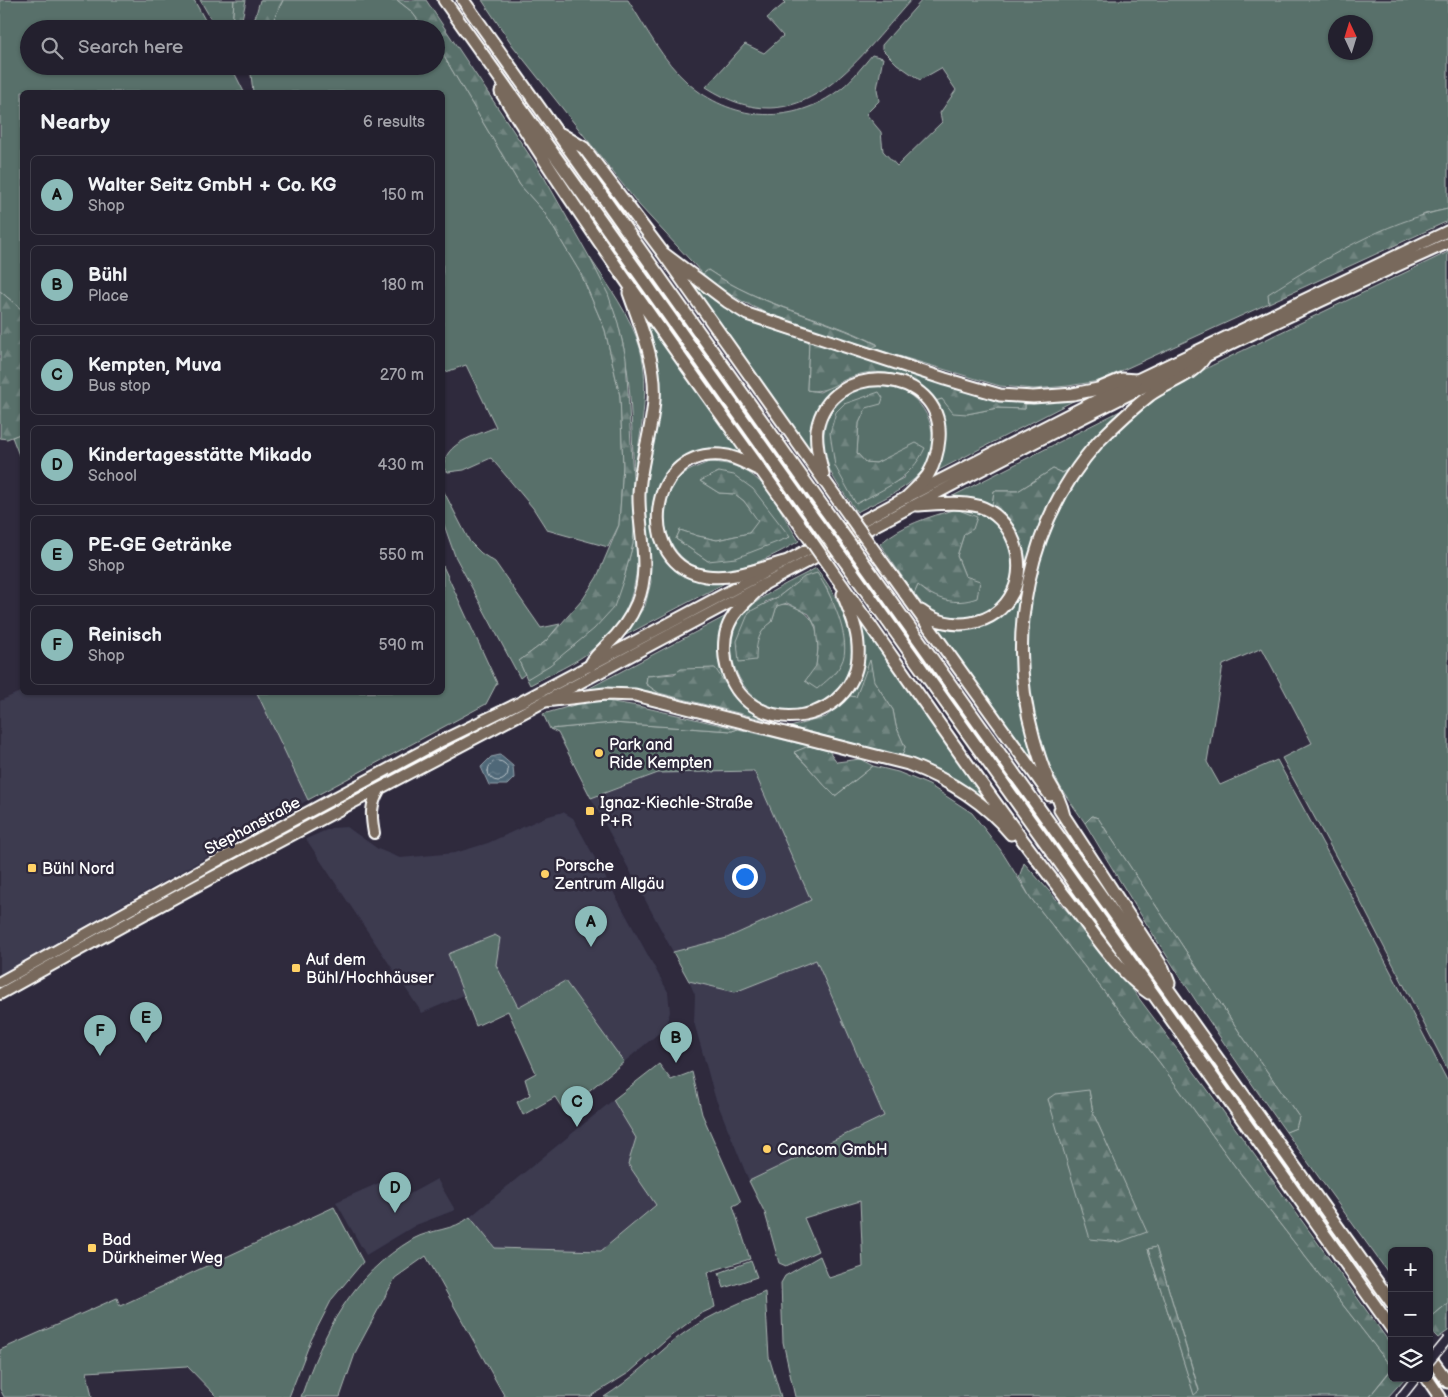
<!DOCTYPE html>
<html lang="en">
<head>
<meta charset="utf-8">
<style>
  body { margin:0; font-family:"Balsamiq Sans",sans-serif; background:#2f2d3a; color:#f1f3f6 }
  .controls { position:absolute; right:15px; bottom:15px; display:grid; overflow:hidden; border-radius:8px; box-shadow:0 1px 4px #0004 }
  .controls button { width:45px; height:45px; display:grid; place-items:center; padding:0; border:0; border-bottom:1px solid #403e4a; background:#23202e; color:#f1f3f6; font:25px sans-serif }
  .compass { position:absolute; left:1328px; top:15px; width:45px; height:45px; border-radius:50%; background:#23202e; box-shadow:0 1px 4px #0004; rotate:356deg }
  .you { position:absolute; left:744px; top:876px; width:18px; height:18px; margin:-12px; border:4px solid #fff; border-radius:50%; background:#1a73e8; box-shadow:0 0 0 8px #1a73e833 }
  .badge { display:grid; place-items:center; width:32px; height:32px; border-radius:50%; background:#8bbbb9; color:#111; font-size:16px; font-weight:700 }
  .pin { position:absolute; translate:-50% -41px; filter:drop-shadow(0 1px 2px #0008) }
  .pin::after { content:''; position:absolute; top:26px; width:18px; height:15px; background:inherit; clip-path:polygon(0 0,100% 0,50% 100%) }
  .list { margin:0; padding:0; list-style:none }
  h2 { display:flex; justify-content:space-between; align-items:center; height:65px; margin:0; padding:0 20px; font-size:21px }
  h2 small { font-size:16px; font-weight:400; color:#a3a3aa }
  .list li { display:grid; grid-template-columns:32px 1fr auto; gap:15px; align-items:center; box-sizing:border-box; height:80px; margin:0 10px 10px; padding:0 10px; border:1px solid #403e4a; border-radius:8px }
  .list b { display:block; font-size:19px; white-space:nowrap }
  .list p { margin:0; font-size:16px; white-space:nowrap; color:#a3a3aa }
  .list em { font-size:16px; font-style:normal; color:#a3a3aa }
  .icon { flex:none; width:28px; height:28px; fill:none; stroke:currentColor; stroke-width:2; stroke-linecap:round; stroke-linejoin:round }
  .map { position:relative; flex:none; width:1448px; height:1397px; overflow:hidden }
  .search { position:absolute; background:#23202e; box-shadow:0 1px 4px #0004; left:20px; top:20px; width:425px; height:55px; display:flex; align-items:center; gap:12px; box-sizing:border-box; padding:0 18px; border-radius:28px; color:#a3a3aa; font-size:19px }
  .panel { position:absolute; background:#23202e; box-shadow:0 1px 4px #0004; left:20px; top:90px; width:425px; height:605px; border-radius:8px }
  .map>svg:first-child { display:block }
  .built { fill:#3c3a50 }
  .green { fill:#586f6a; stroke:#acb7b4; fill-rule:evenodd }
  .forest { fill:url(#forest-firs); stroke:#acb7b4 }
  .water { fill:url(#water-ripples); stroke:#95a4ae }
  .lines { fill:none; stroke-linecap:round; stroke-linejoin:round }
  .shore { stroke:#b9c3c9; stroke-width:1 }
  .tertiary-casing { stroke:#fff; stroke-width:11 }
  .primary-casing { stroke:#fff; stroke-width:14 }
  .motorway-casing { stroke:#fff; stroke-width:15 }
  .tertiary { stroke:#2f2a3d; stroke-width:8 }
  .primary { stroke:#78695c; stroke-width:10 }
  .motorway { stroke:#78695c; stroke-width:11 }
  .tertiary-bridge-casing { stroke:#fff; stroke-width:11; stroke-linecap:butt }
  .motorway-bridge-casing { stroke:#fff; stroke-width:15; stroke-linecap:butt }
  .tertiary-bridge { stroke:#2f2a3d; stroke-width:8 }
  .motorway-bridge { stroke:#78695c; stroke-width:11 }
  .poi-dot { fill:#ffd166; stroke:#2f2a3d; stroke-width:2 }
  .labels { text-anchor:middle; stroke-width:5; stroke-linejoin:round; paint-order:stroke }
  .poi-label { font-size:16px; fill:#fff; stroke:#2f2a3d; text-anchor:start }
  .street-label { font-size:16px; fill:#fff; stroke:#2f2a3d }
</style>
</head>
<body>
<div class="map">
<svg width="1448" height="1397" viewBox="0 0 1448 1397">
  <defs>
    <pattern id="forest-firs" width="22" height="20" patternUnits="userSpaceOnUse" patternTransform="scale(1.25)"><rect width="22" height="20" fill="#586f6a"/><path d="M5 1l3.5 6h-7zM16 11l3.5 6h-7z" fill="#718580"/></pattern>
    <pattern id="water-ripples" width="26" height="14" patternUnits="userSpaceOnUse" patternTransform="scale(1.25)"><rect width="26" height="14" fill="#4f6878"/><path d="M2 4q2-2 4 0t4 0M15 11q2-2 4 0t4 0" fill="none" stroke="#697f8c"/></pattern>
  </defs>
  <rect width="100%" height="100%" fill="#2f2a3d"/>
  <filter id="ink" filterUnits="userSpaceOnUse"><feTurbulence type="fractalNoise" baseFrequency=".02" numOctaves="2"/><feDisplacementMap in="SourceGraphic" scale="10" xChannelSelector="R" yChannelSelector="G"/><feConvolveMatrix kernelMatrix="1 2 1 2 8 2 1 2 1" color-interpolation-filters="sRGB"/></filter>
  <g filter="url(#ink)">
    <path class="built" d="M 22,691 L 257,693 L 308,800 L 0,974 L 0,701 Z
      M 754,771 L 812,900 L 727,938 L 673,952 L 591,798 L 658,773 Z
      M 563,812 L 573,818 L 668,992 L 670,1012 L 665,1028 L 624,1062 L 565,981 L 518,1007 L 496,965 L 500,939 L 495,935 L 448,954 L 464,995 L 422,1013 L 306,839 L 331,828 L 347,827 L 378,849 L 400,858 L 455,853 L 488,843 L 545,817 Z
      M 816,959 L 884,1116 L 749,1181 L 715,1097 L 694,1022 L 695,995 L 689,981 L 715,985 L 735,992 Z
      M 613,1100 L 636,1138 L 628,1164 L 656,1204 L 601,1251 L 495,1248 L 470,1217 Z
      M 437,1179 L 455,1210 L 416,1225 L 366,1255 L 336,1202 L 381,1182 L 395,1202 Z"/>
    <path class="green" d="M 0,0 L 194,0 L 210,29 L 29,29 L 29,66 L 231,66 L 244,92 L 22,92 L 22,310 L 0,291 Z
      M 200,0 L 234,0 L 232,29 L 217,29 Z
      M 283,0 L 397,0 L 411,11 L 425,29 L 269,29 Z
      M 482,0 L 628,0 C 646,28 663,61 688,83 C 730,120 789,126 835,93 C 850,83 861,68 872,55 L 883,58 L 877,89 L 879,101 L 866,114 L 881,132 L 883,151 L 897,166 L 942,122 L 940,113 L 956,90 L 941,68 L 920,80 L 897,64 L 882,49 L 882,45 L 922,0 L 1448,0 L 1448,209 L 1425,214 L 1269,294 L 1269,303 L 1099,381 L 1068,386 L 1034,389 L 1000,386 L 872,348 L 877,344 C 820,315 762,307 708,270 L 703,274 L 639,205 L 513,46 ZM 1336,22 L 1366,22 L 1366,52 L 1336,52 Z
      M 782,0 L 911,0 C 854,63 801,148 706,87 L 745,44 L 764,53 L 783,36 L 767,18 L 785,3 Z
      M 436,43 L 520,185 L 544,212 L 581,274 L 605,330 L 620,396 L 623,465 L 619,525 L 608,547 L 547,530 L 533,508 L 491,458 L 464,470 L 448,472 L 443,468 C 445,442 475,436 496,427 L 466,365 L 443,373 L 442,92 L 253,92 L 250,66 L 436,66 Z
      M 1448,252 L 1448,1070 L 1357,895 L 1282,758 L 1312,743 L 1262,648 L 1223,665 L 1207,762 L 1220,785 L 1277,760 L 1352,897 L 1448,1082 L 1448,1303 L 1429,1319 L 1429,1251 L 1392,1251 L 1392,1278 L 1286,1132 L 1296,1128 L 1299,1117 L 1240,1033 L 1098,818 L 1092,816 L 1085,823 C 1075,808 1062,792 1054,775 C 993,645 1038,482 1155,399 C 1191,373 1233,356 1273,336 C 1331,308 1390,280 1448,252 Z
      M 590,258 C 608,285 631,316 640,348 C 651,389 640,433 634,474 C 631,424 632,370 617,321 C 610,299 600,279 590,258 Z
      M 682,271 C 690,279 698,288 707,295 C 736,319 774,330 809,341 L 807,390 L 820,392 L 838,383 C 815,408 813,421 814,455 Z
      M 648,324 L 743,454 C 653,425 614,549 702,581 C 709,583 718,582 725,583 L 624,636 L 645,606 L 651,582 L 644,494 L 656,428 L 658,374 Z
      M 866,386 C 877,386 891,384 900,389 C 932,404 943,444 921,472 C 905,491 878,501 857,512 C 847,497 834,482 828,466 C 815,429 830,399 866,386 ZM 844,404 L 866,408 L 859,423 L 857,453 L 865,462 L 876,463 L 890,457 L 905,477 L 856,503 Z
      M 942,399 L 967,414 L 997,408 L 1025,409 L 1025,404 L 1077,399 L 937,471 C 947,445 947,426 935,401 Z
      M 1124,409 C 1104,425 1081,464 1062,473 L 1053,469 L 1018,491 L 994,491 L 992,506 C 979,498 965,496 951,497 Z
      M 22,433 L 22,463 L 12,437 Z
      M 709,462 C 763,463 773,501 799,541 C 772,557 738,575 705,569 C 669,563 652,512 673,483 C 682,472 697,467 709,462 ZM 719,472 L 790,537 L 708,561 L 676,539 L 680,530 L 698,536 L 717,540 L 749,533 L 759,521 L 744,501 L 735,494 L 719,493 L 700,481 Z
      M 442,488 L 470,542 L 481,553 L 495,562 L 541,628 L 560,624 L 546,641 L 519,661 L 525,674 L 520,678 L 455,556 L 443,522 Z
      M 961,508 C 1057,530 1005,644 937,615 C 928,611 920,601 914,594 L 918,585 L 930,595 L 965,576 L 957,556 L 964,534 L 956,509 Z
      M 635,513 C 641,567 639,613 593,649 C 575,664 550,674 530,685 L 527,679 L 575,645 L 624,578 L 633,544 Z
      M 443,566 L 497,683 L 486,704 L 308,800 L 257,693 L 442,692 Z
      M 816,568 C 843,602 870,657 834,695 C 824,704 810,711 796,712 C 746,715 711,650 745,612 C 763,593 793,581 816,568 ZM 792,586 L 826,587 C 837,614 854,647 835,673 L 816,666 C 819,645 821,620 799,609 C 790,605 787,603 777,605 L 772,622 L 765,627 L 756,641 L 765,602 L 778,597 Z
      M 1023,585 C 1009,655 1020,712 1043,778 L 937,627 C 979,638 1002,621 1023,585 Z
      M 728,615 L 721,666 L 727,686 L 714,668 L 647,676 L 646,684 L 659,693 L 636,689 L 586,690 Z
      M 860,619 L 992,807 L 945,773 L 902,756 L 905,747 L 896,726 L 893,710 L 874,681 L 862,683 L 856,697 L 850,696 C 867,667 867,651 860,619 Z
      M 612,723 L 732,731 L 738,729 L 809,746 L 794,753 C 809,766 820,782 835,796 L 873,766 L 898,772 L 929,785 L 972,813 L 1000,849 L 1030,897 L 1160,1063 L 1234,1165 L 1392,1368 L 1369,1397 L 795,1397 L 783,1342 L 781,1283 L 785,1276 L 820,1256 L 829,1278 L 863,1267 L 860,1201 L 804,1218 L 818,1251 L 786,1266 L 779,1263 L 765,1213 L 749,1181 L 884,1116 L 816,960 L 735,992 L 689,981 L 673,952 L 727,938 L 811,900 L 754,771 L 658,773 L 591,798 L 558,733 L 550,729 ZM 1089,1091 L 1093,1113 L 1146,1232 L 1048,1100 ZM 1156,1247 L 1199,1390 L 1194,1394 L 1148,1249 Z
      M 495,935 L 500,938 L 496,965 L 518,1007 L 565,981 L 624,1062 L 564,1111 L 555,1097 L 523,1115 L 517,1102 L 530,1095 L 525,1079 L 536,1073 L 508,1011 L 476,1026 L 448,954 Z
      M 659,1064 L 671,1080 L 692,1072 L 702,1114 L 741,1202 L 733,1206 L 750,1259 L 708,1272 L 715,1307 L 700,1314 L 672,1335 L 630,1372 L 590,1397 L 505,1397 L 426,1256 L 395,1278 L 356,1351 L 340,1397 L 301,1397 C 324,1331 351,1276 413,1239 C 431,1229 453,1231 470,1217 L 495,1248 L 601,1251 L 656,1205 L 628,1164 L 636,1138 L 613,1100 Z
      M 334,1207 L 363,1262 L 332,1299 L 311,1340 L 289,1397 L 217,1397 L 187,1366 L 87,1372 L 92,1397 L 4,1397 L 0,1389 L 0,1350 L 117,1298 L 120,1306 Z
      M 751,1261 L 757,1277 L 724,1288 L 719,1273 Z
      M 765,1292 L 769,1357 L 781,1397 L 604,1397 C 631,1380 652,1359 676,1339 C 703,1318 734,1305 765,1292 Z"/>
    <path class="forest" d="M 234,0 L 246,0 L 240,29 L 232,29 Z
      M 260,0 L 283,0 L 269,29 L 252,29 Z
      M 397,0 L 426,0 L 544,177 L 590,258 L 608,294 L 618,323 L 626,358 L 635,513 L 633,544 L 624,578 L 614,607 L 594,629 L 550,665 L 527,679 L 519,661 L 546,641 L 583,599 L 597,577 L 619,525 L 623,465 L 620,396 L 605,330 L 581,274 L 544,212 L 520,185 L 436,43 L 436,29 L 425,29 L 411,11 Z
      M 1448,209 L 1448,221 L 1269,303 L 1268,294 C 1324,259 1383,222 1448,209 Z
      M 708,270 C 762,307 820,316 878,345 L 872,348 C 814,329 750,316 703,274 Z
      M 0,291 L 22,310 L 22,433 L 7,439 L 0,438 Z
      M 809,341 L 944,384 L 1033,403 L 1025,404 L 1025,409 L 997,408 L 967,414 L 953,413 L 942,399 L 935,401 C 915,379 884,365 854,376 C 836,382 827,394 807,390 Z
      M 879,392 L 883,398 L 881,404 L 866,408 L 859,423 L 857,453 L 865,462 L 876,463 L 916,443 L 925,448 C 911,479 885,488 856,504 L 835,466 L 830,433 L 836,412 L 844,404 Z
      M 1053,469 L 1062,473 L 1071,469 C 1046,509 1035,540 1023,585 C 1027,552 1021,525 992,506 L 994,491 L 1018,491 Z
      M 719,472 L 734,475 L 753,489 L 790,537 L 736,558 L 708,561 L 676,539 L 680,530 L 698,536 L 717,540 L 749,533 L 758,521 L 744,501 L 735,494 L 719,493 L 700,481 Z
      M 956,509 L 977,517 L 973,529 L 964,534 L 957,556 L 965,576 L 980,581 L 977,598 C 955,606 936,600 918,585 L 914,594 L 880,544 C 901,525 929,517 956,509 Z
      M 817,573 C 830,592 854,642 841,664 C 836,674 825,682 817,689 L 805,681 L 816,666 L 818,649 L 816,627 L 809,614 L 787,603 L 777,606 L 772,622 C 758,632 756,643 756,660 L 739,662 L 737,641 L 749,612 L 778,597 L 804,577 Z
      M 870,660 L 874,681 L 893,710 L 896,726 L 905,747 L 902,756 L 790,727 L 826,717 L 850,696 L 856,697 Z
      M 715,668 C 733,694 737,705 766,720 L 659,693 L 646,684 L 647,676 L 674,674 L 681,669 Z
      M 606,701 L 638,706 L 738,729 L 732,731 L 612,723 L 550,729 L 543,714 L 585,702 Z
      M 809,746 L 829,751 L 837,762 L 860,759 L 873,766 L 835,796 C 820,782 809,766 794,752 Z
      M 1092,816 L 1098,818 L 1240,1033 L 1299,1117 L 1296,1128 L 1286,1132 C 1214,1032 1148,929 1085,823 Z
      M 1024,863 L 1108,957 L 1207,1089 L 1392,1346 L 1392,1368 L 1234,1165 L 1160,1063 L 1030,897 L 1019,877 Z
      M 1089,1090 L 1093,1113 L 1147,1232 L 1120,1242 L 1090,1239 L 1048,1099 L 1055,1094 Z
      M 1156,1247 L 1199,1391 L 1194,1395 L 1148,1249 Z
      M 1448,1303 L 1448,1331 L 1438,1338 L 1431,1331 L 1429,1319 Z
      M 1392,1369 L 1392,1378 L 1405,1378 L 1388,1397 L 1369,1397 Z"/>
    <path class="water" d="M 500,755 L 513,766 L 514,778 L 507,785 L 489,785 L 481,767 L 491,757 Z"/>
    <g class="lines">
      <path class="shore" d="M488 771a10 10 0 1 1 20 0a10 10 0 1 1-20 0Z"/>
      <g class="tertiary-casing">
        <path id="tertiary" d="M 1401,1397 L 1416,1378"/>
      </g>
      <g class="primary-casing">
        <path id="primary" d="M 374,833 C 371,816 370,806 379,790
          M 0,982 L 219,860 L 439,742 L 521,702 L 907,497 L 1136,380 L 1448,231
          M 0,994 C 207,877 419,769 628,657 C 898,513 1168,367 1448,243"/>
      </g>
      <g class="motorway-casing">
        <path id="motorway" d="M 444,0 L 811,515
          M 463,0 L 824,508
          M 501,92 C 593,240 697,380 798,522
          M 561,134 L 584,148 L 615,189 L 663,253 L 838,500
          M 663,253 L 728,302 L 747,314 L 945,379 L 1000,395 L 1033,397 L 1073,394 L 1098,389 L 1122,379 L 1136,380
          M 760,470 C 747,464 735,456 721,455 C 646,449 635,566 706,576 C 732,580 759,569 784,562
          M 823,474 C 820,461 815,443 817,429 C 830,358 945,366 939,439 C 938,452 935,463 928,475 C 922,483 914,490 907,497
          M 917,505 C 937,504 958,501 978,506 C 1012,516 1028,561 1013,592 C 996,627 950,633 921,611
          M 878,556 L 1050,795
          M 864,563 L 1392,1303
          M 851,570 L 1392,1329
          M 837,578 C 912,684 985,793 1065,896 C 1088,925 1119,974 1149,993
          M 763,585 C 749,599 733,611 727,629 C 723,642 724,659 728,671 C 752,745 864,723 858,645 C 857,627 849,610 843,594
          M 590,666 C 594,656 599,654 606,646 C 620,633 630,620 637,603 C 652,567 638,531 639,494 C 640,462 652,432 654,400 C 657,364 641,327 629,293
          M 545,701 L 605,694 L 635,695 L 908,764 C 947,779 984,801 1011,834
          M 1060,810 L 1163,968 L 1169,983
          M 1064,816 C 1061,802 1056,794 1049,782 C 1043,769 1038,753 1034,739 C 1005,637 1027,521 1099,441 C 1115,425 1132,409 1150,395 C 1168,382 1192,377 1205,357
          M 1429,1356 L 1448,1382
          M 1427,1378 L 1440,1397"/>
      </g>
      <use href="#tertiary" class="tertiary"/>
      <use href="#primary" class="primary"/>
      <use href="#motorway" class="motorway"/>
      <g class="tertiary-bridge-casing">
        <path id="tertiary-bridge" d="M 1429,1362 L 1448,1339"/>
      </g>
      <g class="motorway-bridge-casing">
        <path id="motorway-bridge" d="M 838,500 L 878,556
          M 824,508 L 864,563
          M 811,515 L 851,570
          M 798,522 L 837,578"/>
      </g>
      <use href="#tertiary-bridge" class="tertiary-bridge"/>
      <use href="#motorway-bridge" class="motorway-bridge"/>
    </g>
  </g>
  <g class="poi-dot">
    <circle cx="599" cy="753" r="5"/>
    <rect x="585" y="806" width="10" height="10" rx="2.5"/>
    <rect x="27" y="863" width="10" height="10" rx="2.5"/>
    <circle cx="545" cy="874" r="5"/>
    <rect x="291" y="963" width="10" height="10" rx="2.5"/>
    <circle cx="767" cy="1149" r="5"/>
    <rect x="87" y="1243" width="10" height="10" rx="2.5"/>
  </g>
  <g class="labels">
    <g class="poi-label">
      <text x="609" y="750">Park and<tspan x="609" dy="18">Ride Kempten</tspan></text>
      <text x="600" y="808">Ignaz-Kiechle-Straße<tspan x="600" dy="18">P+R</tspan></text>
      <text x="555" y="871">Porsche<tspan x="555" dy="18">Zentrum Allgäu</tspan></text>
      <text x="42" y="874">Bühl Nord</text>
      <text x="306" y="965">Auf dem<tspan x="306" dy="18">Bühl/Hochhäuser</tspan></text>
      <text x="777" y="1155">Cancom GmbH</text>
      <text x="102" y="1245">Bad<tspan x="102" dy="18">Dürkheimer Weg</tspan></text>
    </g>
    <g class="street-label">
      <text transform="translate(252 825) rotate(-28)" y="6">Stephanstraße</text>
    </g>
  </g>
</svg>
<div class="controls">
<button>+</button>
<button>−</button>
<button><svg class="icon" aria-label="layers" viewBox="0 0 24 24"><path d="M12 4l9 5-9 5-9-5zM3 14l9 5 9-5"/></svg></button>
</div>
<svg class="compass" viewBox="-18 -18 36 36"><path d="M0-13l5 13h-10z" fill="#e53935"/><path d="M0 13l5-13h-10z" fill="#a3a3aa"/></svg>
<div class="you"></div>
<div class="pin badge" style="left:591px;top:947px">A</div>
<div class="pin badge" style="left:676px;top:1063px">B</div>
<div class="pin badge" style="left:577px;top:1127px">C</div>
<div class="pin badge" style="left:395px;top:1213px">D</div>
<div class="pin badge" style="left:146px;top:1043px">E</div>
<div class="pin badge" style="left:100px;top:1056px">F</div>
<div class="search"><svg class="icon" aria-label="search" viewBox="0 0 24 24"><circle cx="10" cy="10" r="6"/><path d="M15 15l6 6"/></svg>Search here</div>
<section class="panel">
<h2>Nearby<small>6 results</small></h2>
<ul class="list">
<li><span class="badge">A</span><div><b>Walter Seitz GmbH + Co. KG</b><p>Shop</p></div><em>150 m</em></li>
<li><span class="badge">B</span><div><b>Bühl</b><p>Place</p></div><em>180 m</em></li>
<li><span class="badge">C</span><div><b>Kempten, Muva</b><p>Bus stop</p></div><em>270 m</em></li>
<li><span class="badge">D</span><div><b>Kindertagesstätte Mikado</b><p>School</p></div><em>430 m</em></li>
<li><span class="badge">E</span><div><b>PE-GE Getränke</b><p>Shop</p></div><em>550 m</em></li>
<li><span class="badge">F</span><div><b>Reinisch</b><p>Shop</p></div><em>590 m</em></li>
</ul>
</section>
</div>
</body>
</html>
